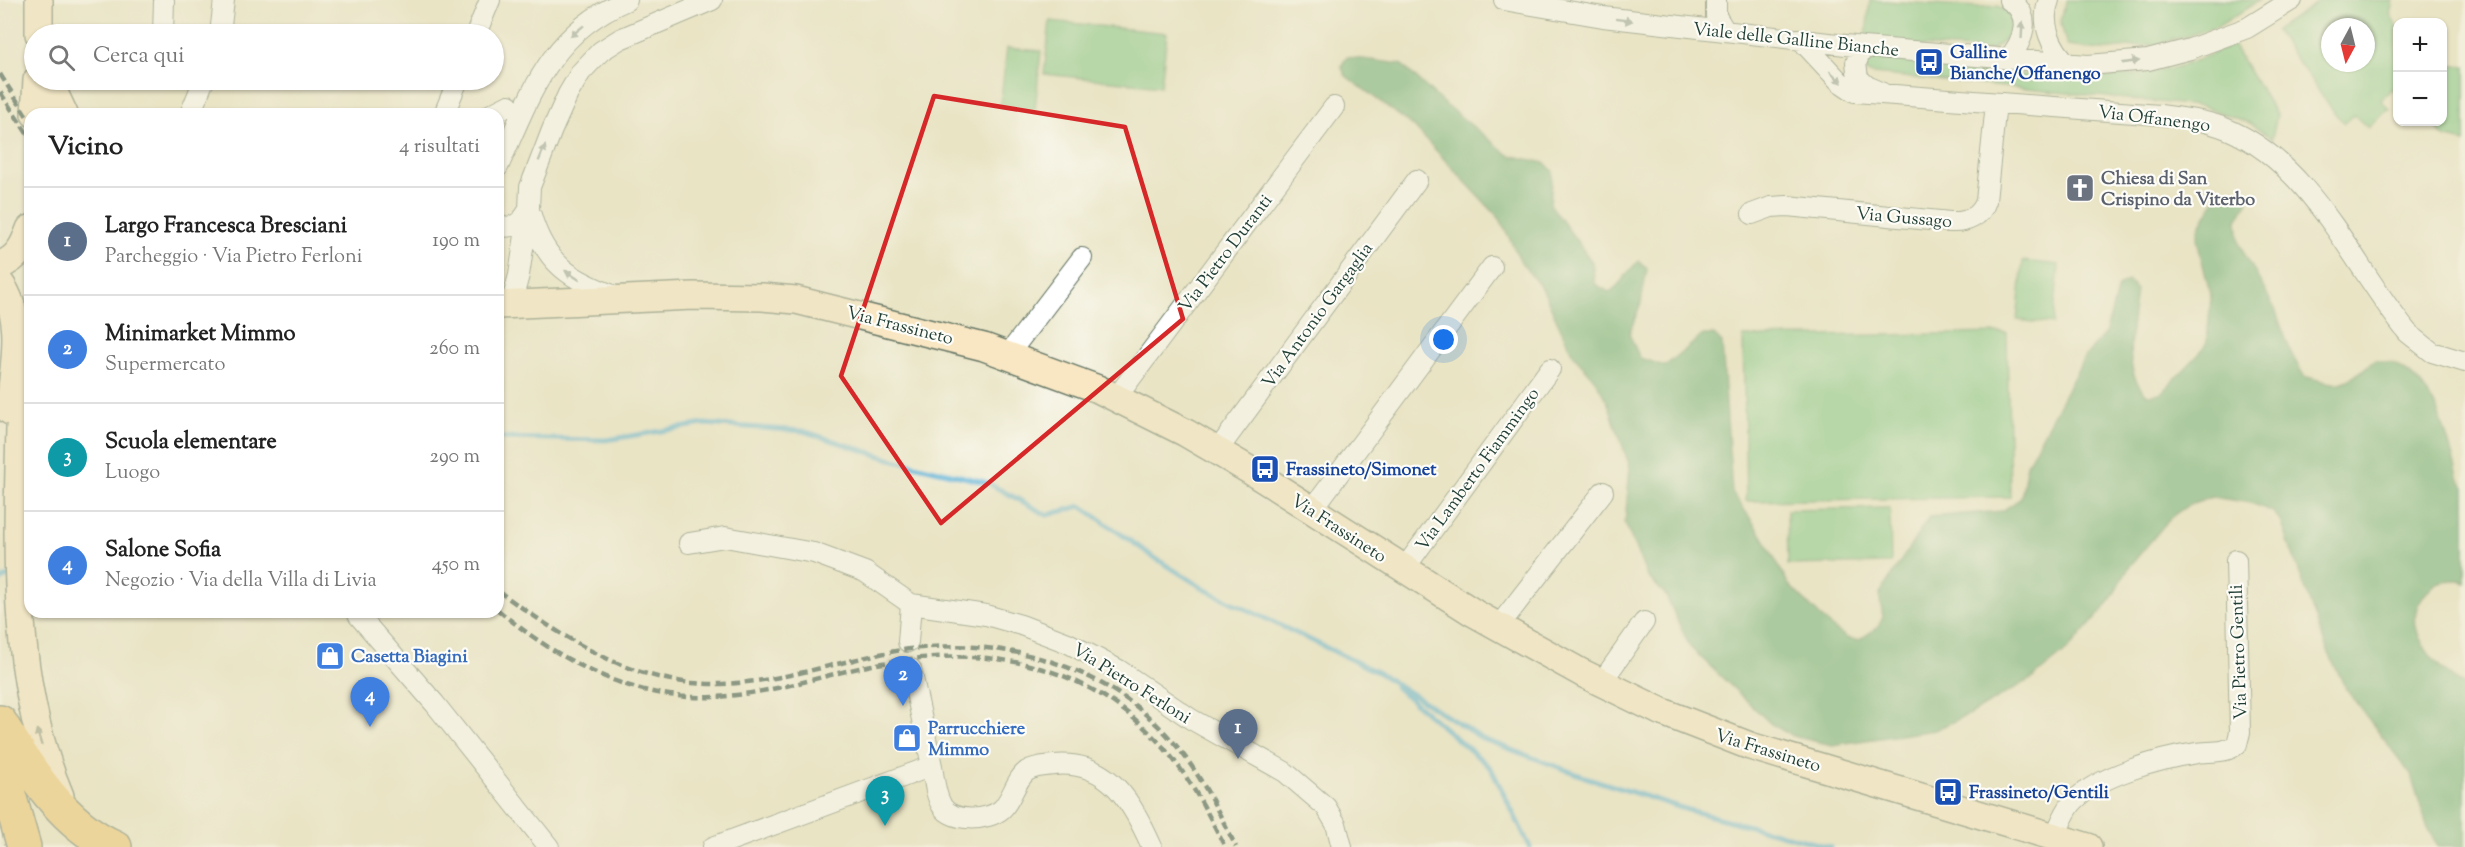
<!DOCTYPE html>
<html lang="it">
<head>
<meta charset="utf-8">
<style>
  body { margin:0; font-family:"Sorts Mill Goudy",serif; background:#f6f6f6; color:#222 }
  .controls { position:absolute; right:18px; top:18px; display:grid; overflow:hidden; border-radius:12px; box-shadow:0 2px 4px #0004 }
  .controls button { width:54px; height:54px; display:grid; place-items:center; padding:0; border:0; border-bottom:2px solid #e0e0e0; background:#fff; color:#222; font:30px sans-serif }
  .compass { position:absolute; left:2321px; top:18px; width:54px; height:54px; border-radius:50%; background:#fff; box-shadow:0 2px 4px #0004; rotate:187deg }
  .you { position:absolute; left:1444px; top:340px; width:21px; height:21px; margin:-15px; border:4px solid #fff; border-radius:50%; background:#1a73e8; box-shadow:0 0 0 9px #1a73e833 }
  .badge { display:grid; place-items:center; width:39px; height:39px; border-radius:50%; background:#b45309; color:#fff; font-size:20px; font-weight:700 }
  .pin { position:absolute; translate:-50% -50px; filter:drop-shadow(0 2px 3px #0008) }
  .pin::after { content:''; position:absolute; top:32px; width:21px; height:18px; background:inherit; clip-path:polygon(0 0,100% 0,50% 100%) }
  .list { margin:0; padding:0; list-style:none }
  h2 { display:flex; justify-content:space-between; align-items:center; height:78px; margin:0; padding:0 24px; font-size:26px }
  h2 small { font-size:20px; font-weight:400; color:#767676 }
  .list li { display:grid; grid-template-columns:39px 1fr auto; gap:18px; align-items:center; box-sizing:border-box; height:108px; padding:0 24px; border-top:2px solid #e0e0e0 }
  .list b { display:block; font-size:22px; white-space:nowrap }
  .list p { margin:0; font-size:20px; white-space:nowrap; color:#767676 }
  .list em { font-size:20px; font-style:normal; color:#767676 }
  .icon { flex:none; width:33px; height:33px; fill:none; stroke:currentColor; stroke-width:2; stroke-linecap:round; stroke-linejoin:round }
  .map { position:relative; flex:none; width:2465px; height:847px; overflow:hidden }
  .search { position:absolute; background:#fff; box-shadow:0 2px 4px #0004; left:24px; top:24px; width:480px; height:66px; display:flex; align-items:center; gap:15px; box-sizing:border-box; padding:0 21px; border-radius:33px; color:#767676; font-size:22px }
  .panel { position:absolute; background:#fff; box-shadow:0 2px 4px #0004; left:24px; top:108px; width:480px; height:510px; border-radius:18px }
  .map>svg:first-child { display:block }
  .green { fill:#7bc785; stroke:#4d825c; stroke-width:1.5; fill-rule:evenodd }
  .forest { fill:#64ac72; stroke:#427453; stroke-width:1.5 }
  .lines { fill:none; stroke-linecap:round; stroke-linejoin:round }
  .stream { stroke:#55afd3; stroke-width:5 }
  .street-casing { stroke:#676; stroke-width:22 }
  .secondary-casing { stroke:#676; stroke-width:30 }
  .highway-casing { stroke:#676; stroke-width:36 }
  .street { stroke:#fff; stroke-width:20 }
  .secondary { stroke:#f9e7c3; stroke-width:27 }
  .highway { stroke:#f0c369; stroke-width:33 }
  .rail { stroke:#1f3d34; stroke-width:4.5; stroke-dasharray:9 4.5; stroke-linecap:butt }
  .oneway { fill:#8f9e9a }
  .oneway2 { fill:#8c927c }
  .marked { fill:none; stroke:#d62828; stroke-width:4.5; stroke-linejoin:round }
  .labels { text-anchor:middle; stroke-width:4.5; stroke-linejoin:round; paint-order:stroke }
  .street-label { font-size:18px; fill:#1f3d34; stroke:#fdfcf7 }
  .transit-label { font-size:18px; font-weight:bold; fill:#164399; stroke:#fdfcf7; text-anchor:start }
  .worship-label { font-size:18px; font-weight:bold; fill:#5b616d; stroke:#fdfcf7; text-anchor:start }
  .shop-label { font-size:18px; font-weight:bold; fill:#366cbe; stroke:#fdfcf7; text-anchor:start }
</style>
</head>
<body>
<div class="map">
<svg width="2465" height="847" viewBox="0 0 2465 847">
  <rect width="100%" height="100%" fill="#fdfcf7"/>
  <filter id="ink" filterUnits="userSpaceOnUse"><feTurbulence type="fractalNoise" baseFrequency=".0167" numOctaves="2"/><feDisplacementMap in="SourceGraphic" scale="12" xChannelSelector="R" yChannelSelector="G"/><feConvolveMatrix kernelMatrix="1 2 1 2 8 2 1 2 1" color-interpolation-filters="sRGB"/></filter>
  <filter id="wash" filterUnits="userSpaceOnUse"><feTurbulence type="fractalNoise" baseFrequency=".008" numOctaves="4" result="noise"/><feDisplacementMap in="SourceGraphic" scale="24" xChannelSelector="R" yChannelSelector="G"/><feGaussianBlur stdDeviation="1.35" result="paint"/><feColorMatrix in="noise" values="0 0 0 0 0 0 0 0 0 0 0 0 0 0 0 0 0 1.4 0 .05"/><feComposite in="paint" operator="in"/></filter>
  <g filter="url(#wash)">
    <rect width="100%" height="100%" fill="#e9e4c4"/>
    <path class="green" d="M 1870,0 L 1979,7 L 1998,6 L 2008,12 C 2016,30 2006,43 1989,50 L 1865,43 Z
      M 2067,0 L 2260,0 L 2217,27 L 2158,44 L 2101,50 L 2067,46 L 2060,20 Z
      M 2321,0 L 2393,0 L 2390,14 L 2397,27 L 2397,92 L 2392,88 L 2381,100 L 2390,110 L 2385,112 L 2368,128 L 2354,115 L 2345,123 L 2337,116 L 2275,30 ZM 2330,27 L 2366,27 L 2366,63 L 2330,63 Z
      M 1050,21 L 1167,33 L 1161,86 L 1044,74 Z
      M 2233,45 L 2277,116 L 2272,138 L 2248,122 L 2200,106 L 1873,74 L 1867,72 L 1864,63 L 1869,59 L 1875,58 C 1968,68 2081,90 2173,68 C 2193,63 2214,53 2233,45 Z
      M 1007,48 L 1041,51 L 1035,110 L 1000,106 Z
      M 2443,66 L 2465,66 L 2465,142 L 2444,137 L 2431,122 L 2442,122 Z
      M 2023,261 L 2059,265 L 2053,324 L 2017,320 Z
      M 2007,333 L 2010,497 L 1746,501 L 1743,337 Z
      M 1890,508 L 1891,563 L 1788,565 L 1787,510 Z"/>
    <path class="forest" d="M 1347,57 L 1401,64 L 1442,102 L 1509,155 L 1545,163 L 1553,171 L 1550,204 L 1592,262 L 1595,284 L 1609,292 C 1623,285 1626,270 1639,261 L 1647,269 L 1641,303 L 1629,334 L 1640,358 L 1665,366 L 1703,335 L 1714,335 L 1722,343 L 1732,492 L 1763,537 L 1789,585 L 1830,626 L 1849,639 L 1859,640 L 1878,627 L 1883,617 L 1879,595 L 1929,517 L 2002,511 L 2021,498 L 2027,464 L 2084,358 L 2106,332 L 2118,287 L 2128,281 L 2136,290 C 2133,320 2120,375 2148,395 L 2160,394 L 2201,352 L 2207,342 L 2211,297 L 2197,240 L 2199,228 L 2219,193 L 2230,191 L 2248,201 L 2237,221 L 2239,243 L 2275,309 L 2291,353 L 2304,376 C 2345,388 2342,386 2375,360 C 2382,362 2392,363 2398,366 C 2439,389 2447,438 2459,479 L 2465,487 L 2465,583 L 2460,580 C 2453,580 2443,580 2437,583 C 2433,585 2430,590 2427,592 C 2395,623 2436,671 2465,685 L 2465,847 L 2439,847 L 2429,832 L 2411,775 L 2346,689 L 2326,647 L 2281,521 L 2273,512 L 2251,503 L 2212,497 L 2190,504 L 2171,517 L 2130,566 L 2108,604 L 2071,647 L 2033,678 L 1974,712 L 1935,730 L 1832,745 L 1792,736 L 1771,724 L 1690,647 L 1665,594 L 1647,576 L 1625,523 L 1630,467 L 1607,401 L 1595,380 L 1572,353 L 1543,290 L 1521,262 L 1500,219 L 1414,127 L 1346,76 L 1341,66 Z"/>
    <g class="lines">
      <path class="stream" d="M 498,438 L 606,440 L 704,424 L 803,431 L 890,459 L 988,483 L 1047,515 L 1081,506 L 1152,556 L 1206,590 L 1379,673 L 1483,739 L 1585,777 L 1688,810 L 1830,847
        M 0,581 L 11,574
        M 1395,686 L 1491,768 L 1530,847"/>
    </g>
  </g>
  <g filter="url(#ink)">
    <g class="lines">
      <g class="street-casing">
        <path id="street" d="M 1504,0 L 1603,17 L 1863,47 L 2088,65 L 2148,60 L 2190,49 L 2247,28 L 2292,0
          M 1716,0 L 1716,16 L 1725,31
          M 2049,0 C 2040,23 2051,49 2069,65
          M 163,34 L 164,0
          M 220,34 L 224,0
          M 476,34 L 490,0
          M 1800,39 L 1840,82 L 1855,92 L 2160,115 C 2182,118 2205,120 2227,129 C 2312,164 2353,266 2408,333 L 2432,352 L 2465,362
          M 1863,47 L 1856,63 L 1858,78 L 1867,86 L 1881,92
          M 2007,60 C 2023,43 2034,15 2009,0
          M 190,114 L 204,80
          M 444,114 L 458,80
          M 491,114 L 509,105
          M 498,167 C 531,95 548,34 627,0
          M 1752,214 L 1771,207 L 1787,206 L 1950,222 C 1966,223 1981,217 1986,201 L 1996,103
          M 531,215 C 545,264 571,280 618,297
          M 498,227 C 514,228 522,223 529,209
          M 511,305 L 519,275 L 529,209 L 530,187 L 552,130 L 568,94 L 581,72 L 601,51 L 620,39 L 712,0
          M 1007,356 L 1082,258
          M 1116,398 L 1334,107
          M 1217,451 L 1417,180
          M 1312,510 L 1492,267
          M 689,543 L 725,537 L 814,553 L 865,572 L 911,604 L 986,615 L 1021,625 L 1068,643 L 1119,670 L 1191,719 L 1285,772 L 1326,807 L 1336,824 L 1342,847
          M 1404,569 L 1550,369
          M 358,615 L 435,704 L 549,847
          M 1498,627 L 1603,492
          M 908,642 L 911,604
          M 911,669 L 932,766
          M 1601,683 L 1644,622
          M 2055,836 C 2060,825 2064,813 2072,803 C 2096,776 2162,758 2197,753 C 2210,751 2226,754 2237,744 L 2240,732 L 2236,560
          M 713,847 L 932,766 C 934,778 935,795 942,806 C 952,823 989,821 1002,809 C 1012,799 1016,779 1027,771 C 1035,766 1046,766 1054,765 C 1110,760 1132,803 1152,847"/>
      </g>
      <g class="secondary-casing">
        <path id="secondary" d="M 39,34 L 39,0
          M 48,80 L 64,114
          M 35,114 L 37,80
          M 0,265 C 18,259 24,245 30,229
          M 0,283 C 27,321 12,369 10,411
          M 498,305 L 693,296 L 762,297 L 796,300 L 984,347 L 1098,389 L 1186,433 L 1251,471 L 1474,613 L 1582,673 L 1660,711 L 1750,746 L 2088,847
          M 30,382 L 22,408 L 20,427 C 17,550 11,681 60,796"/>
      </g>
      <g class="highway-casing">
        <path id="highway" d="M 0,722 C 28,768 63,825 115,847
          M 0,763 L 24,847"/>
      </g>
      <use href="#street" class="street"/>
      <use href="#secondary" class="secondary"/>
      <use href="#highway" class="highway"/>
      <path class="rail" d="M 0,74 L 30,121
        M 0,92 L 30,138
        M 498,591 C 556,632 619,676 692,683 C 757,689 818,667 880,654 C 989,631 1107,659 1179,749 C 1203,779 1219,813 1236,847
        M 498,610 C 552,655 618,693 689,697 C 752,700 812,678 872,665 C 985,643 1092,661 1169,754 C 1192,782 1209,815 1225,847"/>
    </g>
    <defs><path id="oneway-solid" d="M-6-.8H1V-3.2L6.5 0L1 3.2V.8H-6Z" transform="scale(1.5)"/></defs>
    <g class="oneway">
      <use href="#oneway-solid" transform="translate(1624 20) rotate(7)"/>
      <use href="#oneway-solid" transform="translate(2022 30) rotate(-87)"/>
      <use href="#oneway-solid" transform="translate(577 31) rotate(141)"/>
      <use href="#oneway-solid" transform="translate(2131 62) rotate(-8)"/>
      <use href="#oneway-solid" transform="translate(1836 77) rotate(44)"/>
      <use href="#oneway-solid" transform="translate(542 153) rotate(-68)"/>
      <use href="#oneway-solid" transform="translate(572 275) rotate(-147)"/>
    </g>
    <use class="oneway2" href="#oneway-solid" transform="translate(39 737) rotate(-107)"/>
  </g>
  <path d="M0 0H2465V847H0ZM 934,96 L 1125,127 L 1183,319 L 941,523 L 841,376 Z" fill="#e9e4c4" fill-opacity=".55" fill-rule="evenodd"/>
  <path class="marked" d="M 934,96 L 1125,127 L 1183,319 L 941,523 L 841,376 Z"/>
  <defs>
    <g id="bus-square" transform="scale(1.5)"><rect x="-9" y="-9" width="18" height="18" rx="4" fill="#1a4fb4" stroke="#fdfcf7"/><path d="M-5-6H5V4H4V6H2V4H-2V6H-4V4H-5ZM-3.5-4V0h7V-4ZM-3.5 1.2v1.5H-2V1.2ZM2 1.2v1.5H3.5V1.2Z" fill="#fff"/></g>
    <g id="church-square" transform="scale(1.5)"><rect x="-9" y="-9" width="18" height="18" rx="4" fill="#6b7280" stroke="#fdfcf7"/><path d="M-1.2-6h2.4v3.5h3.3v2.4h-3.3V6h-2.4V-.1h-3.3v-2.4h3.3Z" fill="#fff"/></g>
    <g id="shop-square" transform="scale(1.5)"><rect x="-9" y="-9" width="18" height="18" rx="4" fill="#3f7fe0" stroke="#fdfcf7"/><path d="M-5-2.5h2.3a2.7 3.5 0 0 1 5.4 0H5L5.5 6h-11ZM-1.5-2.5h3a1.5 2.3 0 0 0-3 0Z" fill="#fff"/></g>
  </defs>
  <g fill-rule="evenodd">
    <use href="#bus-square" x="1929" y="62"/>
    <use href="#church-square" x="2080" y="188"/>
    <use href="#bus-square" x="1265" y="469"/>
    <use href="#shop-square" x="330" y="656"/>
    <use href="#shop-square" x="907" y="738"/>
    <use href="#bus-square" x="1948" y="792"/>
  </g>
  <g class="labels">
    <g class="street-label">
      <text transform="translate(1796 39) rotate(6)" y="6">Viale delle Galline Bianche</text>
      <text transform="translate(2154 118) rotate(7)" y="6">Via Offanengo</text>
      <text transform="translate(1904 217) rotate(5)" y="6">Via Gussago</text>
      <text transform="translate(1225 253) rotate(-53)" y="6">Via Pietro Duranti</text>
      <text transform="translate(1317 315) rotate(-54)" y="6">Via Antonio Gargaglia</text>
      <text transform="translate(900 325) rotate(14)" y="6">Via Frassineto</text>
      <text transform="translate(1477 469) rotate(-54)" y="6">Via Lamberto Fiammingo</text>
      <text transform="translate(1339 528) rotate(33)" y="6">Via Frassineto</text>
      <text transform="translate(2238 652) rotate(-92)" y="6">Via Pietro Gentili</text>
      <text transform="translate(1132 683) rotate(32)" y="6">Via Pietro Ferloni</text>
      <text transform="translate(1768 750) rotate(17)" y="6">Via Frassineto</text>
    </g>
    <g class="transit-label">
      <text x="1950" y="58">Galline<tspan x="1950" dy="21">Bianche/Offanengo</tspan></text>
      <text x="1286" y="475">Frassineto/Simonet</text>
      <text x="1969" y="798">Frassineto/Gentili</text>
    </g>
    <g class="worship-label">
      <text x="2101" y="184">Chiesa di San<tspan x="2101" dy="21">Crispino da Viterbo</tspan></text>
    </g>
    <g class="shop-label">
      <text x="351" y="662">Casetta Biagini</text>
      <text x="928" y="734">Parrucchiere<tspan x="928" dy="21">Mimmo</tspan></text>
    </g>
  </g>
</svg>
<div class="controls">
<button>+</button>
<button>−</button>
</div>
<svg class="compass" viewBox="-18 -18 36 36"><path d="M0-13l5 13h-10z" fill="#e53935"/><path d="M0 13l5-13h-10z" fill="#767676"/></svg>
<div class="you"></div>
<div class="pin badge" style="left:1238px;top:759px;background:#5c6f8a">1</div>
<div class="pin badge" style="left:903px;top:706px;background:#3f7fe0">2</div>
<div class="pin badge" style="left:885px;top:826px;background:#0f9aa8">3</div>
<div class="pin badge" style="left:370px;top:727px;background:#3f7fe0">4</div>
<div class="search"><svg class="icon" aria-label="search" viewBox="0 0 24 24"><circle cx="10" cy="10" r="6"/><path d="M15 15l6 6"/></svg>Cerca qui</div>
<section class="panel">
<h2>Vicino<small>4 risultati</small></h2>
<ul class="list">
<li><span class="badge" style="background:#5c6f8a">1</span><div><b>Largo Francesca Bresciani</b><p>Parcheggio · Via Pietro Ferloni</p></div><em>190 m</em></li>
<li><span class="badge" style="background:#3f7fe0">2</span><div><b>Minimarket Mimmo</b><p>Supermercato</p></div><em>260 m</em></li>
<li><span class="badge" style="background:#0f9aa8">3</span><div><b>Scuola elementare</b><p>Luogo</p></div><em>290 m</em></li>
<li><span class="badge" style="background:#3f7fe0">4</span><div><b>Salone Sofia</b><p>Negozio · Via della Villa di Livia</p></div><em>450 m</em></li>
</ul>
</section>
</div>
</body>
</html>
